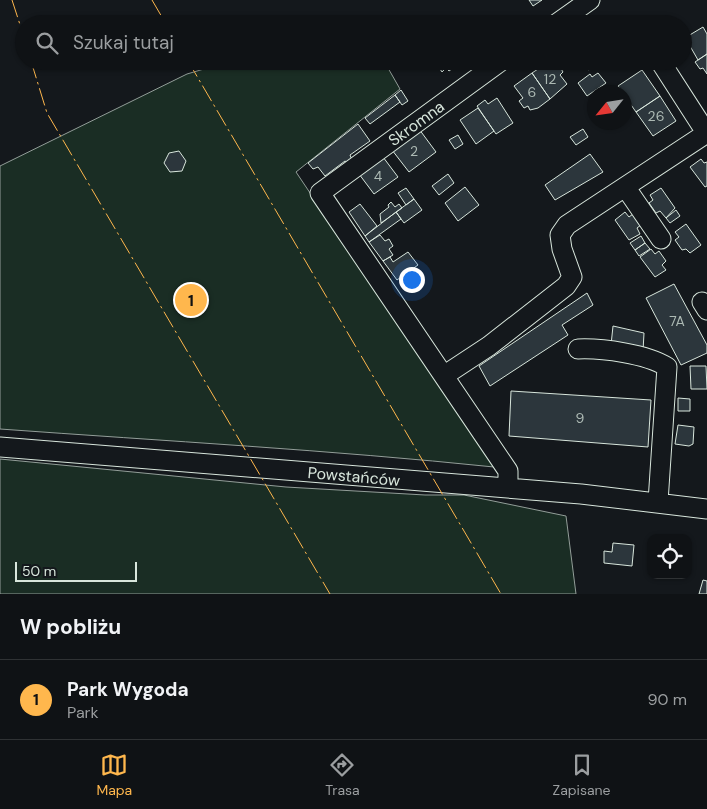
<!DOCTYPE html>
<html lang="pl">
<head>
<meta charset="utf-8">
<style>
  body { margin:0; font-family:"DM Sans",sans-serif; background:#1d2022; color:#f1f3f6 }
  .controls { position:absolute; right:15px; bottom:15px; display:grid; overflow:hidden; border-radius:10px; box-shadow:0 1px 4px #0004 }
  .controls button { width:45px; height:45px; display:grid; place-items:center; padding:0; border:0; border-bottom:1px solid #2f3234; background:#0f1215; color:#f1f3f6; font:25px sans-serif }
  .compass { position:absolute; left:587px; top:85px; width:45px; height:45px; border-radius:50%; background:#0f1215; box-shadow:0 1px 4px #0004; rotate:240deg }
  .scale { position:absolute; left:15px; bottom:12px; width:122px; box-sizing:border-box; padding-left:5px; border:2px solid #d8e6dc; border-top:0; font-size:14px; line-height:18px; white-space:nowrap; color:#d8e6dc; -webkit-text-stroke:4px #14181c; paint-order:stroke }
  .you { position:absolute; left:411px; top:279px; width:18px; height:18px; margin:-12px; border:4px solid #fff; border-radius:50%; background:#1a73e8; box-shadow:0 0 0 8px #1a73e833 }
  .badge { display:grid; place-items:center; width:32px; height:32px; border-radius:50%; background:#ffb74d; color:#111; font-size:16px; font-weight:700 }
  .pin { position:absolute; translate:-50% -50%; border:2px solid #fff; box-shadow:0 1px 5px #0006 }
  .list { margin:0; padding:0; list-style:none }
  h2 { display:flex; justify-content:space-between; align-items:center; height:65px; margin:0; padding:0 20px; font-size:21px }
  h2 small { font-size:16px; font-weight:400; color:#9b9ea0 }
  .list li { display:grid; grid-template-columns:32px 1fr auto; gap:15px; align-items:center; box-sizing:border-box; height:80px; padding:0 20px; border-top:1px solid #2f3234 }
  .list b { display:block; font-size:19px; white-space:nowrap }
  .list p { margin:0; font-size:16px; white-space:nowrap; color:#9b9ea0 }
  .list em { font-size:16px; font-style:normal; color:#9b9ea0 }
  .icon { flex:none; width:28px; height:28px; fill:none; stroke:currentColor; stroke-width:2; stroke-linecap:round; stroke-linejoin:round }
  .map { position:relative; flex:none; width:707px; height:594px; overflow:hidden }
  .search { position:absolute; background:#0f1215; box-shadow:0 1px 4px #0004; left:15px; right:15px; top:15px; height:55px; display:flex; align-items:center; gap:12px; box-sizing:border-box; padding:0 18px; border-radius:28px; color:#9b9ea0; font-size:19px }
  .sheet { height:145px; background:#0f1215 }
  nav { display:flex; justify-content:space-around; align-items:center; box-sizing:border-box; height:70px; border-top:1px solid #2f3234; background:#0f1215; font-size:14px; color:#9b9ea0 }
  nav a { display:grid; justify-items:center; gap:2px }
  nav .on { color:#ffb74d }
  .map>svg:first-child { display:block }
  .green { fill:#1a2d24; stroke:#939e99 }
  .building { fill:#2c363c; stroke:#d8e6dc }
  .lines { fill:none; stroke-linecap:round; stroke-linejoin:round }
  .minor-casing { stroke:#d8e6dc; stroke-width:21 }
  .minor { stroke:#14181c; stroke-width:19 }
  .power { stroke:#ffb74d; stroke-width:1; stroke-dasharray:18 4 2.5 4; stroke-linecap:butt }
  .labels { text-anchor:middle; stroke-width:4; stroke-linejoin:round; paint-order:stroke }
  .number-label { font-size:14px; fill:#adbab4 }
  .street-label { font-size:16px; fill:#d8e6dc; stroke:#14181c }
</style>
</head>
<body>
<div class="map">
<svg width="707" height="594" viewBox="0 0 707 594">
  <rect width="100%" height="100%" fill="#14181c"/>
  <path class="green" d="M 231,61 L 384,61 L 400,89 L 296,172 L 494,467 C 330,450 165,441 0,429 L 0,166 L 187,74 Z
    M 0,459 L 286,487 L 425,495 L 464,495 L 566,516 L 576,594 L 0,594 Z"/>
  <path class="building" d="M 529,0 L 542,0 L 533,6 Z
    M 703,27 L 707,34 L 707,54 L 698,60 L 690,46 L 686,48 L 683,39 Z
    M 707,54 L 707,74 L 703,68 L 700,69 L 695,62 Z
    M 438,61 L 465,61 L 467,65 L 461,69 L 457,65 L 449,71 L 446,68 L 442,72 L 436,63 Z
    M 550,61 L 556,68 L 560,67 L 563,72 L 560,75 L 567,84 L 550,99 L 532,73 Z
    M 583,61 L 601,61 L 588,70 Z
    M 642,70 L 660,96 L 636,112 L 618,86 Z
    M 532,73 L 550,99 L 538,108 L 530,110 L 528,106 L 524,108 L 519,101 L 523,98 L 514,86 Z
    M 598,73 L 606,83 L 587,96 L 578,83 L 590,74 L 592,77 Z
    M 401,90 L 408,101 L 402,105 L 395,95 Z
    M 395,95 L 400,102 L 370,124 L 365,118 Z
    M 660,96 L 676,121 L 653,136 L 636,112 Z
    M 497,98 L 513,123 L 496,134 L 477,106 L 485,100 L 488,104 Z
    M 478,108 L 494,131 L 476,144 L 460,120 Z
    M 358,124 L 370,141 L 350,155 L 352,160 L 348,163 L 345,161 L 325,176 L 318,167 L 313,169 L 308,163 Z
    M 419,129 L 436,152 L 409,172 L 392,150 Z
    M 583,129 L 588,137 L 576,145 L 570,137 Z
    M 458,135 L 463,144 L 455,149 L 449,140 Z
    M 179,151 L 186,161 L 182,171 L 170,172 L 164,163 L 169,153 Z
    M 590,154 L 603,172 L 555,200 L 545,185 Z
    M 383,157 L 398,177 L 374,194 L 359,174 Z
    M 701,159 L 704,163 L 707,162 L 707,186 L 705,187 L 690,167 Z
    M 448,174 L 454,183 L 439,195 L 432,186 Z
    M 465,187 L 479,205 L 458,221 L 445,203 Z
    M 406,188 L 414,199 L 406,205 L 398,193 Z
    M 661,188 L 675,208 L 666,218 L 660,211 L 656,213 L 649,203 L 653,200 L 650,195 Z
    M 414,199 L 422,210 L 404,223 L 396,212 Z
    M 391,202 L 395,207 L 399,204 L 402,208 L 381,223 L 380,214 L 389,207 L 388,205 Z
    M 360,204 L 377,226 L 365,236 L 349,212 Z
    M 676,210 L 680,216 L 670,223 L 666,218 Z
    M 396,212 L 401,219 L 369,242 L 365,236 Z
    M 625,212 L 629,217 L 633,214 L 641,225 L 637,228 L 640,234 L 629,240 L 615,220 Z
    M 686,224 L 701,245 L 690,253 L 686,249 L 682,250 L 675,240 L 679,237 L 675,232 Z
    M 380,235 L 385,241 L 389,239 L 393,246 L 389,249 L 393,255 L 383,261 L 369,242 Z
    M 641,236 L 645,243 L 635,250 L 630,243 Z
    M 645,243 L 650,249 L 639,256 L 635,250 Z
    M 651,249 L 655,254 L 659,251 L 666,261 L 662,265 L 666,270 L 655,277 L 640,257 Z
    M 408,252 L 418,265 L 397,280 L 383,261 L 390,257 L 393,262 Z
    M 674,284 L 707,345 L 707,353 L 681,365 L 646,298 Z
    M 587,293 L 593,305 L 562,325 L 568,335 L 490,386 L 479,366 Z
    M 613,326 L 644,333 L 643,351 L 611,345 Z
    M 690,366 L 706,366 L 707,389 L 691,389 Z
    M 511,391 L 651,400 L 648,447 L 509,436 Z
    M 678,398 L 690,399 L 690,411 L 678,411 Z
    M 678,425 L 694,427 L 693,444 L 689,446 L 675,444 Z
    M 613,543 L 634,545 L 632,566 L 604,563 L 604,551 L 612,552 Z
    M 703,580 L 707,581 L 707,594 L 699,594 Z"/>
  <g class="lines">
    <g class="minor-casing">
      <path id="minor" d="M 556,24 L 590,0
        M 501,61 L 320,193 L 508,471 L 508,488
        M 660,61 L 707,134
        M 626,188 L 661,239
        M 702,302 L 707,310
        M 578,349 C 602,348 647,354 667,367 L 658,502
        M 445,375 L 489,346 L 566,286 L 572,277 L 562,249 L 560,235 L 567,225 L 707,133
        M 0,447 L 581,494 L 707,509"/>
    </g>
    <use href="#minor" class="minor"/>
    <path class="power" d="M 12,0 L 24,37
      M 152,0 L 166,24
      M 31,61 L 47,113 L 330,594
      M 188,61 L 501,594"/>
  </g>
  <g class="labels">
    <g class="number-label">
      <text x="550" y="84">12</text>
      <text x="532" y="97">6</text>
      <text x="656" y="121">26</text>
      <text x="414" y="156">2</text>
      <text x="378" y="181">4</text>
      <text x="677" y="326">7A</text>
      <text x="580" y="423">9</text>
    </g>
    <g class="street-label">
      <text transform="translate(416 123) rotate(-36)" y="6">Skromna</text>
      <text transform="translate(354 476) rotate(5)" y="6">Powstańców</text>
    </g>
  </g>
</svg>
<div class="controls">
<button><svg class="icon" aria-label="locate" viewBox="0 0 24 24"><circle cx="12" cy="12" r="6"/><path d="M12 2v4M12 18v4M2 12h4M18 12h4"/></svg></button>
</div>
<svg class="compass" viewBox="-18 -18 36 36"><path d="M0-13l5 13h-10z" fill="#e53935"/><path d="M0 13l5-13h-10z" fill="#9b9ea0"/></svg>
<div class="scale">50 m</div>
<div class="you"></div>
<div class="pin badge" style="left:191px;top:300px">1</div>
<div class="search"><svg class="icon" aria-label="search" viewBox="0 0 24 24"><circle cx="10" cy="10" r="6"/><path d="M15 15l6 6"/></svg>Szukaj tutaj</div>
</div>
<section class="sheet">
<h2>W pobliżu<small></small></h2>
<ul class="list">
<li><span class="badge">1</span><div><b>Park Wygoda</b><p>Park</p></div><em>90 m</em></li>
</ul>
</section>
<nav>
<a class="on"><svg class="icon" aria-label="map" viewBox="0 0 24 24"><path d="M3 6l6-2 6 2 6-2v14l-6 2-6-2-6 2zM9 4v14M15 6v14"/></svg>Mapa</a>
<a><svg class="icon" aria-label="directions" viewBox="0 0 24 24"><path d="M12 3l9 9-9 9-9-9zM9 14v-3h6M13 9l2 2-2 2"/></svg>Trasa</a>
<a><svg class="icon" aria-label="saved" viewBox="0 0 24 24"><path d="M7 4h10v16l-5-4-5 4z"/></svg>Zapisane</a>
</nav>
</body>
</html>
